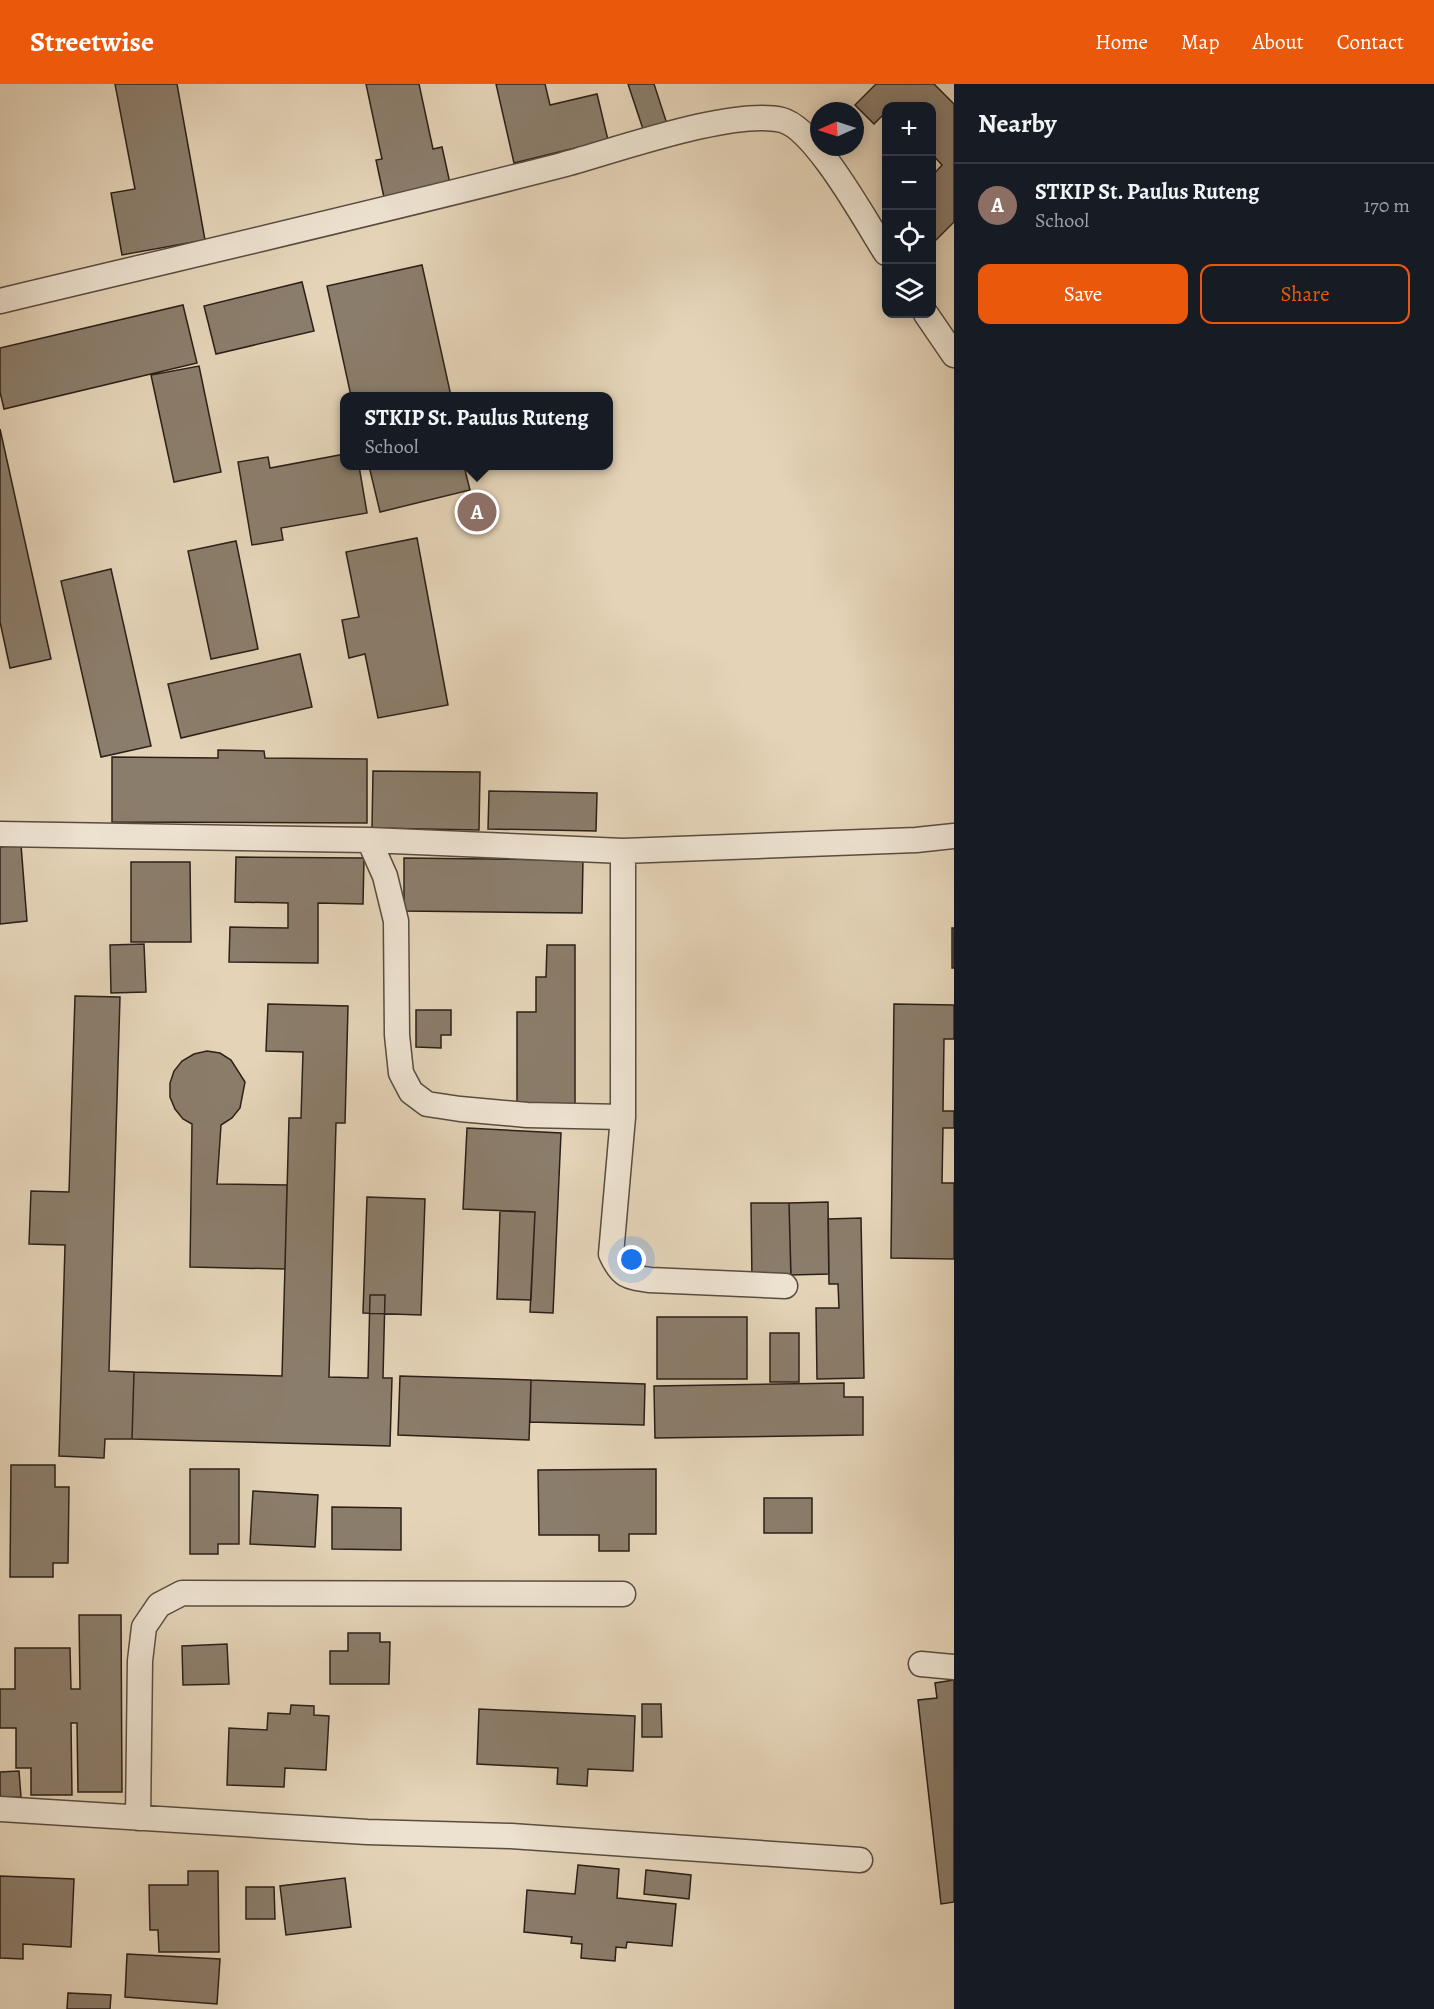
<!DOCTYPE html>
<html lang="en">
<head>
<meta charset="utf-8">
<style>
  body { margin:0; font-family:Alegreya,serif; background:#20242c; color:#f1f3f6 }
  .controls { position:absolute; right:18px; top:18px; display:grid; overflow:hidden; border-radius:12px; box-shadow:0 3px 15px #0003 }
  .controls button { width:54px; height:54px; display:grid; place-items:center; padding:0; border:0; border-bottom:2px solid #363941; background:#171b24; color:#f1f3f6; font:30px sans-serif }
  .compass { position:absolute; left:810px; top:18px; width:54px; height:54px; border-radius:50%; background:#171b24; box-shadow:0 3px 15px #0003; rotate:267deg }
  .you { position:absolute; left:632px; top:1176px; width:21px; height:21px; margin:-15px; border:4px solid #fff; border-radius:50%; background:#1a73e8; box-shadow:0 0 0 9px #1a73e833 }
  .badge { display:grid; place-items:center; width:39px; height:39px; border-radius:50%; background:#ea580c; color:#fff; font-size:20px; font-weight:700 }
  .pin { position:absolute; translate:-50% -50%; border:3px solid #fff; box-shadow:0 2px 6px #0006 }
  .popup { position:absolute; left:340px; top:308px; width:273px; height:78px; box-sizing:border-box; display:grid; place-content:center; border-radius:12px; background:#171b24; filter:drop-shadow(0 2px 4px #0005); font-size:20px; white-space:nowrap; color:#9ea1a6 }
  .popup b { font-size:22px; color:#f1f3f6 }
  .popup::after { content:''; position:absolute; left:50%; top:100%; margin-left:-12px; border:12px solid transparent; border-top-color:#171b24 }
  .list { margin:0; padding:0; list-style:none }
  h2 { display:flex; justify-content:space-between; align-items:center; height:78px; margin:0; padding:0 24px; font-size:26px }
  h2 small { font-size:20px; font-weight:400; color:#9ea1a6 }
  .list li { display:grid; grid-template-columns:39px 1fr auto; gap:18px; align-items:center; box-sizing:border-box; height:84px; padding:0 24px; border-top:2px solid #363941 }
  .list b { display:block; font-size:22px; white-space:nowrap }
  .list p { margin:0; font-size:20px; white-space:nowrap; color:#9ea1a6 }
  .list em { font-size:20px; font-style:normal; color:#9ea1a6 }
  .actions { display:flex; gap:12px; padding:18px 24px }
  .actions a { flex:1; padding:14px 0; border:2px solid #ea580c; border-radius:12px; text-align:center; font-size:21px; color:#ea580c }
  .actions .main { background:#ea580c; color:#fff }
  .icon { flex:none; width:33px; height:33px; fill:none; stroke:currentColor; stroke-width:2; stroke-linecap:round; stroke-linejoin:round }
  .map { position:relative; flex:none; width:954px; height:1925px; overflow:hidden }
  header { display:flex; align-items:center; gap:36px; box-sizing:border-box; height:84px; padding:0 30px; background:#ea580c; color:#fff }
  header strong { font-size:28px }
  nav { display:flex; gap:33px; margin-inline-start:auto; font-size:21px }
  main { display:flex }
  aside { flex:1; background:#171b24 }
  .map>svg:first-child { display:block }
  .building { fill:#8b7d6b; stroke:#2b2018; stroke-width:1.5 }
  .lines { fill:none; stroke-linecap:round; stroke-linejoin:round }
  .street-casing { stroke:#594d40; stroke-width:27 }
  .street { stroke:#ede2d0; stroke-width:24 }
</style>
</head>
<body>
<header>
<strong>Streetwise</strong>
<nav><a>Home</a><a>Map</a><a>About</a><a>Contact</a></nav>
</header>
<main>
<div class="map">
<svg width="954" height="1925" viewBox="0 0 954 1925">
  <rect width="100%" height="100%" fill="#e4d3b7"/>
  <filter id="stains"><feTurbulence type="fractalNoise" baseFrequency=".00333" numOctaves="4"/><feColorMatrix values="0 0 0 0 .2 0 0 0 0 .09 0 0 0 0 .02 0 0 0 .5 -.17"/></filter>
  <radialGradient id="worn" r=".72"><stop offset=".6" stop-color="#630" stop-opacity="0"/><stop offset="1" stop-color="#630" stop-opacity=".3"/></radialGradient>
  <path class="building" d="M 115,0 L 177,0 L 205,156 L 122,171 L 111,109 L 135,105 Z
    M 366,0 L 419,0 L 433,65 L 442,63 L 451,104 L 385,118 L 376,76 L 382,75 Z
    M 496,0 L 545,0 L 550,21 L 597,10 L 608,56 L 514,79 Z
    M 628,0 L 654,0 L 668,43 L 645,51 Z
    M 876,0 L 934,0 L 954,20 L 954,138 L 932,160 L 932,92 L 942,81 L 932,70 L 932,22 L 886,22 L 886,28 L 874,40 L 855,21 Z
    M 422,181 L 451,312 L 351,312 L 327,202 Z
    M 302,198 L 314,247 L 216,270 L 204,222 Z
    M 183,221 L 197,279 L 4,325 L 0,308 L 0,264 Z
    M 199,282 L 221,388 L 174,398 L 151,291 Z
    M 0,345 L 51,575 L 10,584 L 0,538 Z
    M 345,370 L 345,382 L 359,382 L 367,429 L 281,444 L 283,456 L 252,461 L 238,378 L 268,373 L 270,384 Z
    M 369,382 L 464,382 L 470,406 L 380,428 Z
    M 417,454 L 448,621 L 378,634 L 365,570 L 349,574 L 342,536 L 359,533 L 346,468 Z
    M 236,457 L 258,565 L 211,575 L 188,467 Z
    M 111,485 L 151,662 L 101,673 L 61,497 Z
    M 300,570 L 312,623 L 181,654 L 168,600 Z
    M 218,666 L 264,667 L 265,674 L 367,675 L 367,739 L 112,738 L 112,673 L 218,674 Z
    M 373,687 L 480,688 L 479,746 L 372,744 Z
    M 489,707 L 597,709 L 596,747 L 488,745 Z
    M 21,761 L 27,837 L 0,840 L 0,763 Z
    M 236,773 L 364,774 L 363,820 L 318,819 L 318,879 L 229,878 L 230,843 L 288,844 L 288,819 L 235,818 Z
    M 404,774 L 583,776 L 582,829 L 404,827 Z
    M 131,778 L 190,778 L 191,858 L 131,858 Z
    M 952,844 L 954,844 L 954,884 L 952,884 Z
    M 144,860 L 146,908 L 111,909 L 110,861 Z
    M 547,861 L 575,861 L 575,1022 L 517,1022 L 517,928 L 536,928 L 536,893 L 546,893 Z
    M 75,912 L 120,913 L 109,1287 L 134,1288 L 132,1355 L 105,1355 L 104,1374 L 59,1372 L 65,1161 L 29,1160 L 31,1107 L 69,1108 Z
    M 268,920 L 348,922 L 345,1039 L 336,1039 L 329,1293 L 368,1294 L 370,1211 L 385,1211 L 383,1294 L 392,1294 L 390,1362 L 132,1355 L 134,1288 L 282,1292 L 289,1034 L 301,1034 L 303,968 L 266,967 Z
    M 894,920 L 954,921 L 954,955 L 944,955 L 943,1027 L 954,1027 L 954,1044 L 943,1044 L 942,1099 L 954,1099 L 954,1175 L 891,1174 Z
    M 416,926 L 451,926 L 451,951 L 441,951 L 441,964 L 416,963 Z
    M 207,967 L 220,969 L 231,976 L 245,998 L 240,1024 L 232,1034 L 221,1041 L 217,1100 L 287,1101 L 285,1185 L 190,1183 L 192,1040 L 183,1035 L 175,1025 L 170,1013 L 170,999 L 174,987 L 182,977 L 194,970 Z
    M 467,1044 L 561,1049 L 553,1229 L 530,1228 L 535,1128 L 463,1125 Z
    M 367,1113 L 425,1115 L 421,1231 L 363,1229 Z
    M 828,1118 L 829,1190 L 791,1191 L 789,1119 Z
    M 751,1119 L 789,1119 L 791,1196 L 752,1197 Z
    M 500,1127 L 535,1128 L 531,1216 L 497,1215 Z
    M 861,1134 L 864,1294 L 817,1295 L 816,1224 L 839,1224 L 838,1200 L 829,1200 L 828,1135 Z
    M 657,1233 L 747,1233 L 747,1295 L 657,1295 Z
    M 770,1249 L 799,1249 L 799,1298 L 770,1298 Z
    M 400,1292 L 531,1296 L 529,1356 L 398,1351 Z
    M 531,1296 L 645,1300 L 644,1341 L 530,1338 Z
    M 844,1299 L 844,1313 L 863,1313 L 863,1351 L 655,1354 L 654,1302 Z
    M 11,1381 L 55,1381 L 55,1403 L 69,1403 L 68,1479 L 53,1479 L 53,1493 L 10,1493 Z
    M 190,1385 L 239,1385 L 239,1460 L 218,1460 L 218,1470 L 190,1470 Z
    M 656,1385 L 656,1450 L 629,1450 L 629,1467 L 599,1467 L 599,1451 L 539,1451 L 538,1386 Z
    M 253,1407 L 318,1411 L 315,1463 L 250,1460 Z
    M 764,1414 L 812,1414 L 812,1449 L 764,1449 Z
    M 332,1423 L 401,1424 L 401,1466 L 332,1465 Z
    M 79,1531 L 121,1531 L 122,1708 L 78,1708 L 77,1639 L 71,1639 L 72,1711 L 31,1711 L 31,1684 L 16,1684 L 16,1644 L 0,1644 L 0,1605 L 15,1605 L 15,1564 L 70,1564 L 71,1605 L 80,1605 Z
    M 348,1549 L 380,1549 L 380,1558 L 390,1558 L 389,1600 L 330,1600 L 330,1567 L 348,1567 Z
    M 227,1560 L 229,1600 L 183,1601 L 182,1562 Z
    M 954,1596 L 954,1818 L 941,1820 L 918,1616 L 937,1614 L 935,1599 Z
    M 642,1620 L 661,1620 L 662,1653 L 642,1653 Z
    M 291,1621 L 314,1622 L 314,1631 L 329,1632 L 326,1686 L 285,1684 L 284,1703 L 227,1701 L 229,1644 L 267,1646 L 268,1629 L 290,1630 Z
    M 479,1625 L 635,1632 L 633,1687 L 588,1685 L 587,1702 L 557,1700 L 558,1684 L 477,1680 Z
    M 19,1687 L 21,1713 L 0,1714 L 0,1688 Z
    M 578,1781 L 619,1785 L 617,1814 L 676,1820 L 672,1862 L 627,1858 L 626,1864 L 616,1863 L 615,1877 L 581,1874 L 582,1860 L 571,1859 L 572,1853 L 524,1848 L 527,1806 L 575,1810 Z
    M 646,1786 L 691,1791 L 689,1815 L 644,1810 Z
    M 188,1787 L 218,1787 L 219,1868 L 159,1868 L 158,1846 L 150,1846 L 149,1801 L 188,1801 Z
    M 0,1792 L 74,1795 L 71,1863 L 23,1860 L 23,1875 L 0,1874 Z
    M 345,1794 L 351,1843 L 286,1851 L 280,1802 Z
    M 246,1803 L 274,1803 L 275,1835 L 246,1835 Z
    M 127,1870 L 220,1875 L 217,1920 L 125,1913 Z
    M 68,1909 L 111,1911 L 110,1925 L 67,1925 Z"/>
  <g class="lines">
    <g class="street-casing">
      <path id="street" d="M 0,217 C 187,172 376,129 562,81 C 614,67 733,24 782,36 C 816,45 866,138 886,169
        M 926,230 L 954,271
        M 0,750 L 369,756 L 623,767 L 916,756 L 954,752
        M 369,756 L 385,792 L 396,837 L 397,951 L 401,989 L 411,1008 L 427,1020 L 460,1025 L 527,1031 L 623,1033 L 611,1170 C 621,1192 627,1193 650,1196 L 785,1202
        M 623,1033 L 623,767
        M 921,1580 L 954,1583
        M 0,1725 L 367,1748 L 511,1752 L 860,1776
        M 138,1734 L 140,1577 L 144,1543 L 159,1521 L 182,1509 L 623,1510"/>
    </g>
    <use href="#street" class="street"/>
  </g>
  <rect width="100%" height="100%" filter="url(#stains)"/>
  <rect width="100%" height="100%" fill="url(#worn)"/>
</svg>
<div class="controls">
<button>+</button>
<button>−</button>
<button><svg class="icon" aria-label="locate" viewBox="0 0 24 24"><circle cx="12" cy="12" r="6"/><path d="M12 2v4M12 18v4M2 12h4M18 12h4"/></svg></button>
<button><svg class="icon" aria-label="layers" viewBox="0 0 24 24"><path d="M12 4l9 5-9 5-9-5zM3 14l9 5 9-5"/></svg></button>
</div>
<svg class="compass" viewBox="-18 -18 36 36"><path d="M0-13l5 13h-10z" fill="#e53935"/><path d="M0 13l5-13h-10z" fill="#9ea1a6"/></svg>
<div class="you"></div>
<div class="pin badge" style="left:477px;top:428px;background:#8d6e63">A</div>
<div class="popup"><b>STKIP St. Paulus Ruteng</b>School</div>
</div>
<aside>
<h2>Nearby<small></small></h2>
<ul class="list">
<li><span class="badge" style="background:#8d6e63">A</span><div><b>STKIP St. Paulus Ruteng</b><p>School</p></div><em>170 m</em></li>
</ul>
<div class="actions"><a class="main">Save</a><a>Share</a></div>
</aside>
</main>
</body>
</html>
